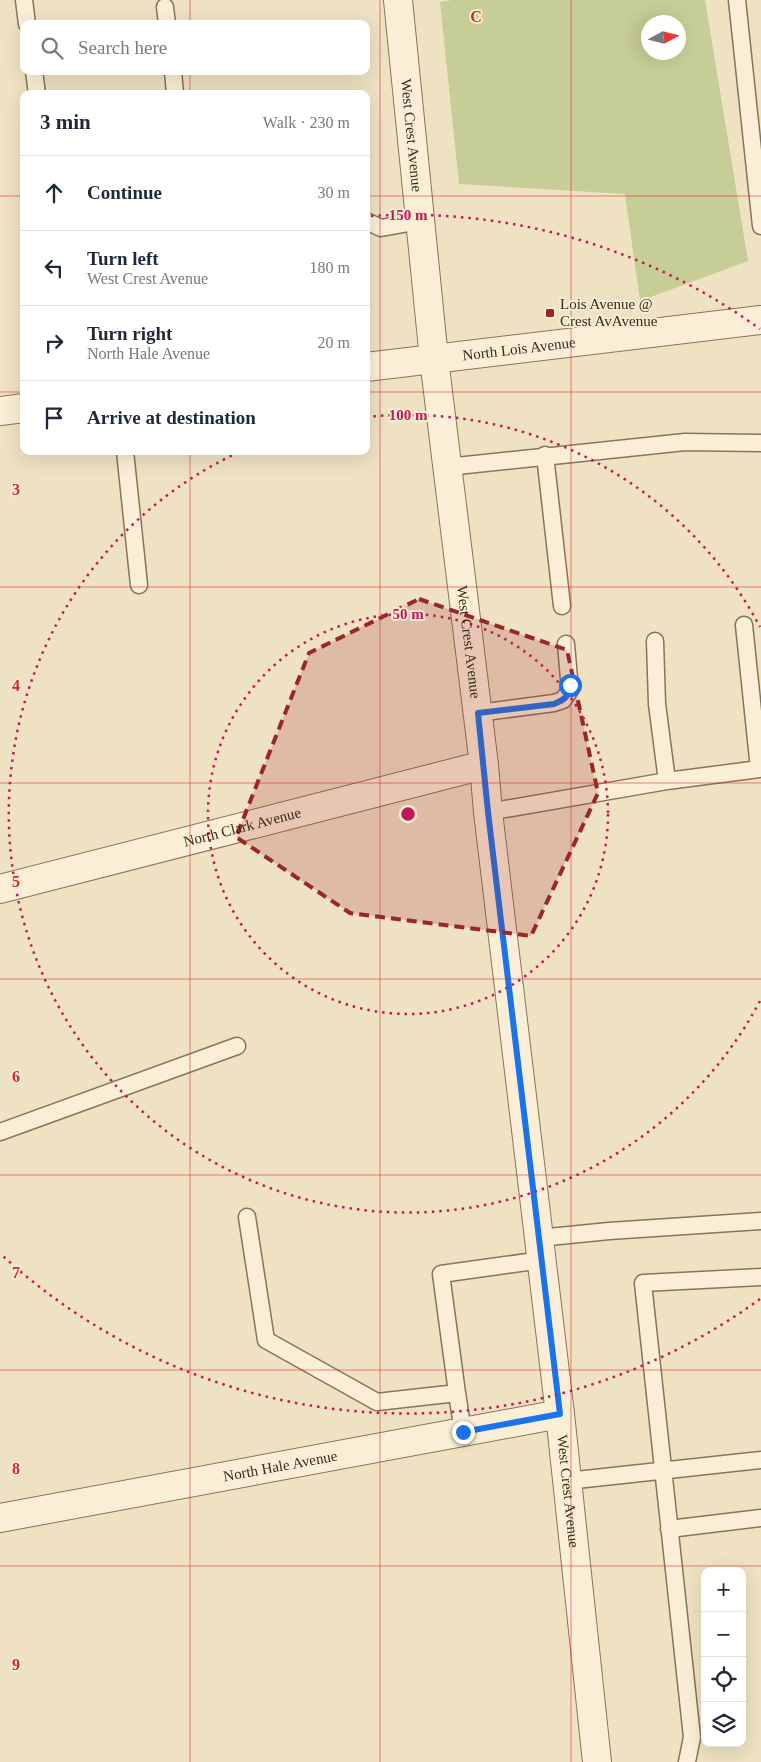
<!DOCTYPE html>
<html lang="en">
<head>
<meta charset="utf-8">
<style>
  body { margin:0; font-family:Georgia,serif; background:#f6f6f7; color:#1f2937 }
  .controls { position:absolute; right:15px; bottom:15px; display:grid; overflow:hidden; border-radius:10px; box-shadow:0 5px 20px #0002 }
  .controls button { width:45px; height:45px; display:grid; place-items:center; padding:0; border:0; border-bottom:1px solid #e0e1e3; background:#fff; color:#1f2937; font:25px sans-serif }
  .compass { position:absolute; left:641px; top:15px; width:45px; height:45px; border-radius:50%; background:#fff; box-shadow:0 5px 20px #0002; rotate:83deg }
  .stop { position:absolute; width:15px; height:15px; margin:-11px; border:4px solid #1a73e8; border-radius:50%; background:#fff }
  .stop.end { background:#1a73e8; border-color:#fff; box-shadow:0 1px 5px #0008 }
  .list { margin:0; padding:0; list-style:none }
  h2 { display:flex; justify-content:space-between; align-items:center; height:65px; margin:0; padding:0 20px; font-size:21px }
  h2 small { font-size:16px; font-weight:400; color:#747a83 }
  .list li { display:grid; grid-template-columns:32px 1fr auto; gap:15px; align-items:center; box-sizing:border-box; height:75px; padding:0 20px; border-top:1px solid #e0e1e3 }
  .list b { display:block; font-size:19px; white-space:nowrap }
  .list p { margin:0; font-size:16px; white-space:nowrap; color:#747a83 }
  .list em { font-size:16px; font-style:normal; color:#747a83 }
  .icon { flex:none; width:28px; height:28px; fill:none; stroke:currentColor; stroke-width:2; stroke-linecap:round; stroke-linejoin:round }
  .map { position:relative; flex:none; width:761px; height:1762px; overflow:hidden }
  .search { position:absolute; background:#fff; box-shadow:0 5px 20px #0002; left:20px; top:20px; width:350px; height:55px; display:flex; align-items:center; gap:12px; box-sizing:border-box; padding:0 18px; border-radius:10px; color:#747a83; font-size:19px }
  .panel { position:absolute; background:#fff; box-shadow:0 5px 20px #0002; left:20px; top:90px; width:350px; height:365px; border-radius:10px }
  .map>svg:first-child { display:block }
  .green { fill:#c7cd96; fill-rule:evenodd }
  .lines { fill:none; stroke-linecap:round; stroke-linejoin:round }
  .service-casing { stroke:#897359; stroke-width:19 }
  .minor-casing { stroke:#897359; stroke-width:30 }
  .tertiary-casing { stroke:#897359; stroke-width:30 }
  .service { stroke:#faefd6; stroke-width:16 }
  .minor { stroke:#faefd6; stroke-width:28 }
  .tertiary { stroke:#faefd6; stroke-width:28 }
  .route { stroke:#1a73e8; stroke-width:6 }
  .marked { fill:#9a2728; fill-opacity:0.2; stroke:#9a2728; stroke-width:4; stroke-dasharray:10 6; stroke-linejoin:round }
  .grid { fill:none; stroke:#d62828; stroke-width:1; stroke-opacity:0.55 }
  .ring { fill:none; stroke:#c2185b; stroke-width:2.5; stroke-dasharray:2.5 5 }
  .poi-dot { fill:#9a2728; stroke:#f6ecd2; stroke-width:2 }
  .labels { text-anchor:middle; stroke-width:4; stroke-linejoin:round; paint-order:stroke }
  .street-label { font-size:15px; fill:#392b1d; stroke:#f6ecd2 }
  .poi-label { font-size:15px; fill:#392b1d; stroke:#f6ecd2; text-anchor:start }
  .grid-label { font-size:16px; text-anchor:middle; font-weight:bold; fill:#d62828; stroke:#f6ecd2; stroke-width:4; stroke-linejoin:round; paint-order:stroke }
  .centre { fill:#c2185b; stroke:#f6ecd2; stroke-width:2.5 }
  .ring-label { font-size:15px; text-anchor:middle; font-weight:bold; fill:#c2185b; stroke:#f6ecd2; stroke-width:4; stroke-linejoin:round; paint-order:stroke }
</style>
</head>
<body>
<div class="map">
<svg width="761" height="1762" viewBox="0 0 761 1762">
  <rect width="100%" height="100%" fill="#efe2c2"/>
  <path class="green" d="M 452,0 L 705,0 L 748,261 L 640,301 L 625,194 L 459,184 L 440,2 ZM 648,22 L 678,22 L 678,52 L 648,52 Z"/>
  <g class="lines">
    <g class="service-casing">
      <path id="service" d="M 24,0 L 27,24
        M 737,0 L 761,226
        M 165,7 L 167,24
        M 34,71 L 37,94
        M 173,71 L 175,94
        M 366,221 L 381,228 L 420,221
        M 125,451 L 139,585
        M 545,455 L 562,606
        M 447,467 L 685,442 L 761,443
        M 655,641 L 657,704 L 667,781
        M 478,713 L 554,703 L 563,700 L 570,690 L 566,644
        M 488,812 L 667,781 L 759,769 L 744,625
        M 0,1132 L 237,1046
        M 247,1217 L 266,1340 L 377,1402 L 457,1393 L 463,1432
        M 539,1238 L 609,1231 L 761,1221
        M 457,1393 L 441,1274 L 542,1260
        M 567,1481 L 761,1460
        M 669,1529 L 761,1518
        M 687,1762 L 692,1737 L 643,1283 L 761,1277"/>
    </g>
    <g class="minor-casing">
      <g id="minor">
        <path id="s1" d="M 398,0 L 434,359 L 484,765 L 488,812 L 560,1414 L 597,1762"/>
        <path id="s2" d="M 0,889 L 484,765"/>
        <path id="s3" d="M 0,1518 L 560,1414"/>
      </g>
    </g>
    <g class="tertiary-casing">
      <g id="tertiary">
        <path id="s4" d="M 366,367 L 761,320"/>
        <path d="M 0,411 L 24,408"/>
      </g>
    </g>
    <use href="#service" class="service"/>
    <use href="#minor" class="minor"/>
    <use href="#tertiary" class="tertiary"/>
  </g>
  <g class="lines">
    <path class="route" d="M 463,1432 L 560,1414 L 488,812 L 478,713 L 554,704 C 564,700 570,696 570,685"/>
  </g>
  <path class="marked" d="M 419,599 L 567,650 L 598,793 L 531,936 L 350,913 L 236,837 L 309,653 Z"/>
  <path class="grid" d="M 190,0 L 190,24M 380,0 L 380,1762M 571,0 L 571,1762M 190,71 L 190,94M 0,196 L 24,196M 366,196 L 761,196M 0,392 L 24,392M 366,392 L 761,392M 190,451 L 190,1762M 0,587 L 761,587M 0,783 L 761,783M 0,979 L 761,979M 0,1175 L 761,1175M 0,1370 L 761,1370M 0,1566 L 761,1566"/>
  <g class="ring">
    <circle cx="408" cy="814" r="200"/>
    <path d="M760 1001A399 399 0 1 1 239 452M366 417A399 399 0 0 1 760 627"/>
    <path d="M760 1299A599 599 0 0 1 3 1256M371 216A599 599 0 0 1 760 329"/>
  </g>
  <rect class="poi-dot" x="545" y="308" width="10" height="10" rx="2.5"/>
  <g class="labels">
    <g class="street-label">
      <text dy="5" stroke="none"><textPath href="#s1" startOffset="136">West Crest Avenue</textPath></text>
      <text dy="5" stroke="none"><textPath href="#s4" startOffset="154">North Lois Avenue</textPath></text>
      <text dy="5" stroke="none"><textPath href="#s1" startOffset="646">West Crest Avenue</textPath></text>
      <text dy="5" stroke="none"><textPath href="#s2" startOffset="250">North Clark Avenue</textPath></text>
      <text dy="5" stroke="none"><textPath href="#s3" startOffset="285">North Hale Avenue</textPath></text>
      <text dy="5" stroke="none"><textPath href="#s1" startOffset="1501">West Crest Avenue</textPath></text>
    </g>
    <g class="poi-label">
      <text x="560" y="309">Lois Avenue @<tspan x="560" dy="17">Crest AvAvenue</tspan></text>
    </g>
  </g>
  <g class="grid-label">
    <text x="476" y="22">C</text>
    <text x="16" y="495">3</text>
    <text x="16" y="691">4</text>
    <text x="16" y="887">5</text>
    <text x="16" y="1082">6</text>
    <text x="16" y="1278">7</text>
    <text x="16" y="1474">8</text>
    <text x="16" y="1670">9</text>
  </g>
  <circle cx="408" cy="814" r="8" class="centre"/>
  <g class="ring-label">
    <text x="408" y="220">150 m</text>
    <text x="408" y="420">100 m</text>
    <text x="408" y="619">50 m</text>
  </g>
</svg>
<div class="controls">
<button>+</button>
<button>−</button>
<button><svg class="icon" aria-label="locate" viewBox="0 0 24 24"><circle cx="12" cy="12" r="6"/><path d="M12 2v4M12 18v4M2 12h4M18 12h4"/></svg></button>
<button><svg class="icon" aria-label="layers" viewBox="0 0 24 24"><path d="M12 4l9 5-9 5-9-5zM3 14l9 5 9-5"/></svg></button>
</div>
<svg class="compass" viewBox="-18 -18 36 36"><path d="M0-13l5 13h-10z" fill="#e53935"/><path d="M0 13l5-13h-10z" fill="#747a83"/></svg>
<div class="stop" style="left:570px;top:685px"></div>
<div class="stop end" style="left:463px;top:1432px"></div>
<div class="search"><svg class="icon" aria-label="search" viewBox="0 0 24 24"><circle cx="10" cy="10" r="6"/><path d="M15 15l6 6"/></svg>Search here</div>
<section class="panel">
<h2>3 min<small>Walk · 230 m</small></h2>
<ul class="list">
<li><svg class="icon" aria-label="ahead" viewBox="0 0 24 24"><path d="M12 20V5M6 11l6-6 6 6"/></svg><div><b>Continue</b></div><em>30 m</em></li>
<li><svg class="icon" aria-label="left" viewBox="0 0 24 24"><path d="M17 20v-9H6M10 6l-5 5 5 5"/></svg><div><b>Turn left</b><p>West Crest Avenue</p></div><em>180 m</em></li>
<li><svg class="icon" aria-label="right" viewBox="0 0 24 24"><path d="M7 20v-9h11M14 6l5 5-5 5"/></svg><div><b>Turn right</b><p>North Hale Avenue</p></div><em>20 m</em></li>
<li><svg class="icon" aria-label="arrive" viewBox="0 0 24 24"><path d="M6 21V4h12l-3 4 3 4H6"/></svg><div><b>Arrive at destination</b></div></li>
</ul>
</section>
</div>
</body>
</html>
